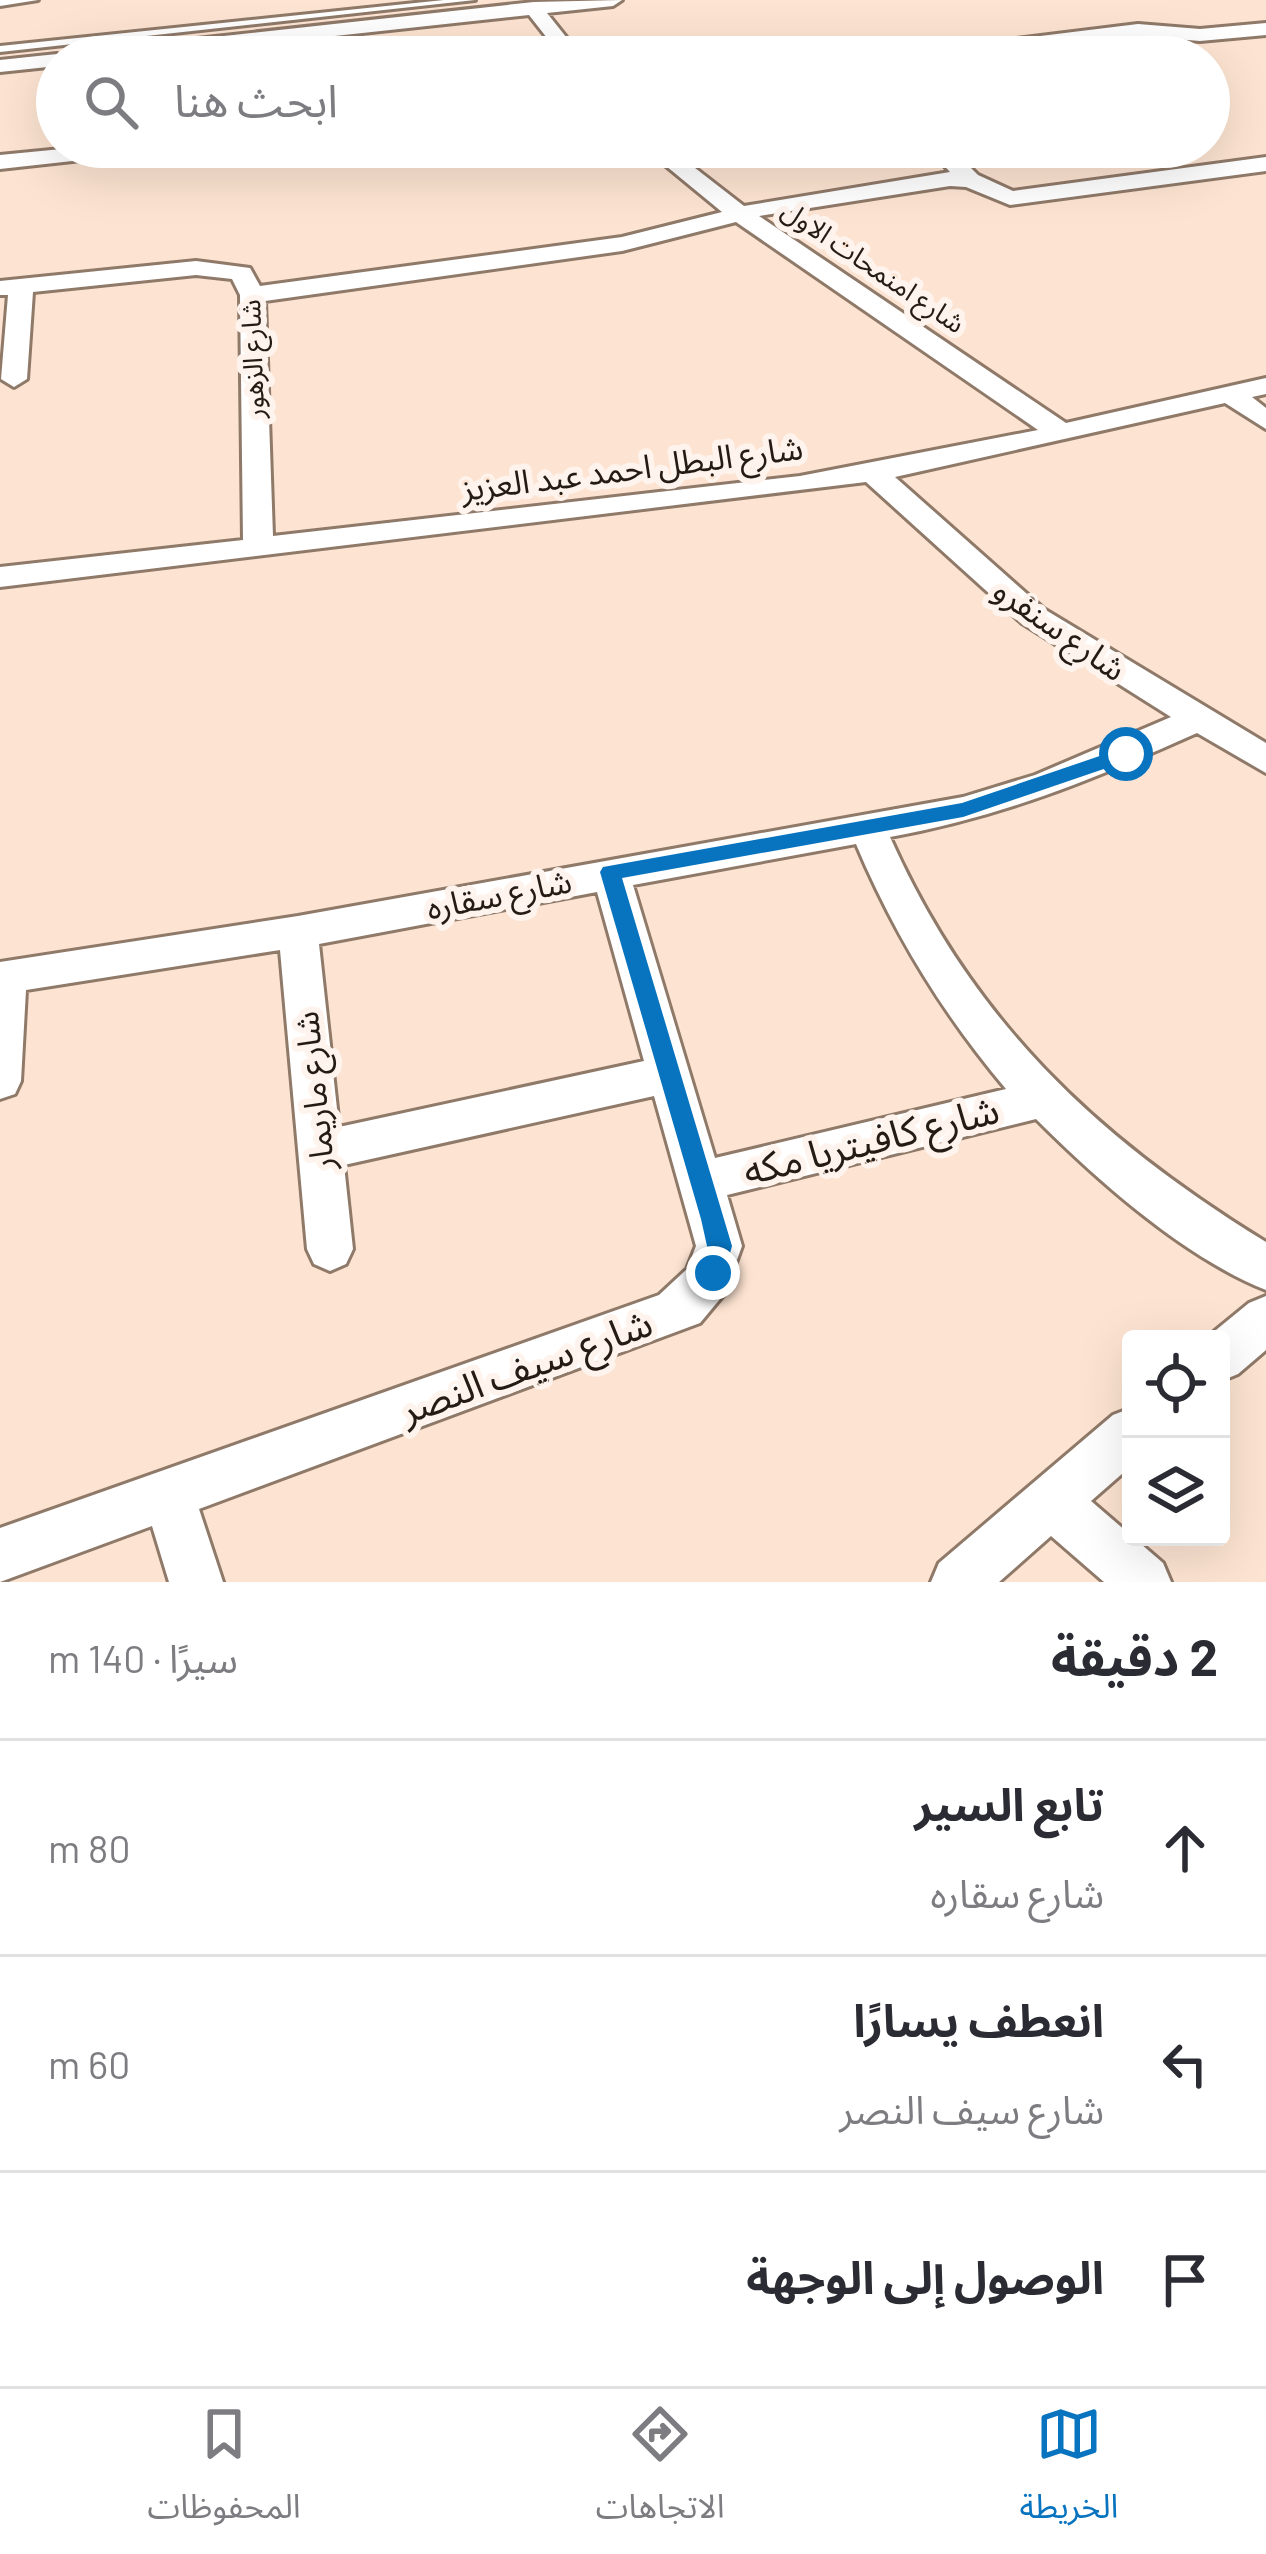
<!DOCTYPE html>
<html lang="ar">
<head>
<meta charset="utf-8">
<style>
  body { margin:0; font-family:Barlow,"Noto Sans Arabic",sans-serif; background:#f7f7f7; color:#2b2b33; direction:rtl }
  .controls { position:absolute; right:36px; bottom:36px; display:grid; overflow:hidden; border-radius:12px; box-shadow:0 12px 48px #0002 }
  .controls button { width:108px; height:108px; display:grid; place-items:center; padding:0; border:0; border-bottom:3px solid #e1e1e2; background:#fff; color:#2b2b33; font:60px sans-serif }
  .stop { position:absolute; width:36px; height:36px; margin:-27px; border:9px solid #0874bf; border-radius:50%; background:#fff }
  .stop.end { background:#0874bf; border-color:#fff; box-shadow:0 3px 12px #0008 }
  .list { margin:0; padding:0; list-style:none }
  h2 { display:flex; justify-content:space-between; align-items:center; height:156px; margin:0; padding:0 48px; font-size:51px }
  h2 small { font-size:39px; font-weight:400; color:#7c7c81 }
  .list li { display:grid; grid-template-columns:78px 1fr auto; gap:36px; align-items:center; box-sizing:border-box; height:216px; padding:0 48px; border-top:3px solid #e1e1e2 }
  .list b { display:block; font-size:45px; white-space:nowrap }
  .list p { margin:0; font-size:39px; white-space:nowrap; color:#7c7c81 }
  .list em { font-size:39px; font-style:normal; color:#7c7c81 }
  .icon { flex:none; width:66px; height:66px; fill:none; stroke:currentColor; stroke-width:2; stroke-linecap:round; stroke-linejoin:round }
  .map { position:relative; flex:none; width:1266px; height:1582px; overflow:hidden; direction:ltr }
  .search { position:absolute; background:#fff; box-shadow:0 12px 48px #0002; left:36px; right:36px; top:36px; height:132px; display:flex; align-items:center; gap:30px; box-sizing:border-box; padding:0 42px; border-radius:66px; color:#7c7c81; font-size:45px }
  .sheet { height:804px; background:#fff }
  nav { display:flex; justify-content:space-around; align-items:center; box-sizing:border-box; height:168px; border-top:3px solid #e1e1e2; background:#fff; font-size:33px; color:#7c7c81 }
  nav a { display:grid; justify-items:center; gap:6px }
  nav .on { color:#0874bf }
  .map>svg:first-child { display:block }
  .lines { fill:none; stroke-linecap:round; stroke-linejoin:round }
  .service-casing { stroke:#8f7969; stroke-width:6 }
  .minor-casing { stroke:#8f7969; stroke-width:6 }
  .service { fill:#fff; fill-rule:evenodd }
  .minor { fill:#fff; fill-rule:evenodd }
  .route { fill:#0874bf }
  .labels { text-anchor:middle; stroke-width:12; stroke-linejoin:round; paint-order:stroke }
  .far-street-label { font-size:27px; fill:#241b15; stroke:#fef4ed }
  .street-label { font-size:33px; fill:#241b15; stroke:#fef4ed }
  .near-street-label { font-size:39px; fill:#241b15; stroke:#fef4ed }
</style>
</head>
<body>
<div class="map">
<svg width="1266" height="1582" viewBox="0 0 1266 1582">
  <rect width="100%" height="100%" fill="#fde4d2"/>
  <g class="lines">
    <g class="service-casing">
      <path id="service" d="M 0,0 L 38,0 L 0,6 Z
        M 444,0 L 475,0 L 0,52 L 0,46 Z"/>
    </g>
    <g class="minor-casing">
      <path id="minor" d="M 622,0 L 613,6 L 547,13 L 582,57 L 562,57 L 529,15 L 140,57 L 76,57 L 86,51 L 534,2 Z
        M 1266,23 L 1266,35 L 1200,41 L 1138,36 L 967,57 L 910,57 L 920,51 L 1138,24 L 1200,29 Z
        M 57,54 L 65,57 L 57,57 L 57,66 L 0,72 L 0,60 Z
        M 82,147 L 156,147 L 145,153 L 0,169 L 0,155 Z
        M 643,147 L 668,147 L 744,206 L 950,172 L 927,147 L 950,147 L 978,175 L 1013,191 L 1266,157 L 1266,171 L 1010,205 L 966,187 L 950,186 L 759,216 L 1066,423 L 1266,378 L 1266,394 L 1252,397 L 1266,408 L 1266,429 L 1225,403 L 895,477 L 1044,609 L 1266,743 L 1266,773 L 1197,733 C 1092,780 1004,816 890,837 C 972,1021 1097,1138 1266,1242 L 1266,1290 C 1185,1258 1097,1180 1036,1119 L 727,1195 L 742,1246 L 725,1293 L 700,1323 L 199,1509 L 223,1582 L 169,1582 L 152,1526 L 0,1582 L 0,1528 L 659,1295 L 687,1269 L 696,1246 L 654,1096 L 344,1165 L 353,1249 L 346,1264 L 330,1271 L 314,1264 L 307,1249 L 280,950 L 26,990 L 21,1081 L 15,1094 L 0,1099 L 0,962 L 298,916 L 963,797 L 1035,775 L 1171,717 L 1022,623 L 866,482 L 0,587 L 0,567 L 243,540 L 240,295 L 232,279 L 196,275 L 33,292 L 27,379 L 14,387 L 1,379 L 8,295 L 0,295 L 0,281 L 196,261 L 250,268 L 260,286 L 622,237 L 722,212 ZM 736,222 L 1038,430 L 800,476 L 273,536 L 265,301 L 622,251 ZM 856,844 C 894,934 942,1013 1006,1089 L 715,1158 L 633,885 ZM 597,892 L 644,1061 L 339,1127 L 319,944 Z
        M 1266,1296 L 1266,1350 L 1238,1374 L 1221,1381 L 1221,1339 L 1205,1339 L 1249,1303 Z
        M 1131,1408 L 1131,1466 L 1091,1501 L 1163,1563 L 1171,1582 L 1104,1582 L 1051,1536 L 999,1582 L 931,1582 L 939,1563 L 1113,1415 Z"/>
    </g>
    <use href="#service" class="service"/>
    <use href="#minor" class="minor"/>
  </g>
  <path class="route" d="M 1126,747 L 1133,749 L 1133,759 L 963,817 L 622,878 L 732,1246 L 722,1282 L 704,1282 L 701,1273 L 707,1246 L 701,1219 L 600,872 L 603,867 L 962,803 Z"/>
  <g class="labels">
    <g class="far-street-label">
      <text transform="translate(873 267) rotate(34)" y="9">شارع امنمحات الاول</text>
      <text transform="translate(253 359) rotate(-92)" y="9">شارع الزهور</text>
    </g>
    <g class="street-label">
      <text transform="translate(632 468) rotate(-7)" y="12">شارع البطل احمد عبد العزيز</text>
      <text transform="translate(1060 629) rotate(35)" y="12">شارع سنفرو</text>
      <text transform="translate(499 894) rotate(-11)" y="12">شارع سقاره</text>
      <text transform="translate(314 1091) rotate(-96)" y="12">شارع ماريمار</text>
    </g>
    <g class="near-street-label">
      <text transform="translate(871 1140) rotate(-14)" y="14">شارع كافيتريا مكه</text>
      <text transform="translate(526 1366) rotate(-20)" y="14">شارع سيف النصر</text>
    </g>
  </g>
</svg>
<div class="controls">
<button><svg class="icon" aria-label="locate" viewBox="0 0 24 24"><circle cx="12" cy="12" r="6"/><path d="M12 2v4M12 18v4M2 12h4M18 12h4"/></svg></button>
<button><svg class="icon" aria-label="layers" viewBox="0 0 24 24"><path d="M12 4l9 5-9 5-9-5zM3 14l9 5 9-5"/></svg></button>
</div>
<div class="stop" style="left:1126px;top:754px"></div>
<div class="stop end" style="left:713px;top:1273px"></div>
<div class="search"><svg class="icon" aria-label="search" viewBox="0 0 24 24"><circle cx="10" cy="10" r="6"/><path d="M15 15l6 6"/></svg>ابحث هنا</div>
</div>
<section class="sheet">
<h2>2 دقيقة<small>سيرًا · 140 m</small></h2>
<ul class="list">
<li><svg class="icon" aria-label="ahead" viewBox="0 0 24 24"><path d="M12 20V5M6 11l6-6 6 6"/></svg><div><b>تابع السير</b><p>شارع سقاره</p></div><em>80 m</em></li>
<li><svg class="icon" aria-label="left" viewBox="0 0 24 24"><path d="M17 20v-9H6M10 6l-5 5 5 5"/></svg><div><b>انعطف يسارًا</b><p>شارع سيف النصر</p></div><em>60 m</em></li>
<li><svg class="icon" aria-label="arrive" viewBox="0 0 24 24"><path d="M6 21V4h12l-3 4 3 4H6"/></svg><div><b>الوصول إلى الوجهة</b></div></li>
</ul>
</section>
<nav>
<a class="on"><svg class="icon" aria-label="map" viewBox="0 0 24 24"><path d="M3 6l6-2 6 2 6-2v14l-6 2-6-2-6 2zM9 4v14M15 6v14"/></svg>الخريطة</a>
<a><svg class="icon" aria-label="directions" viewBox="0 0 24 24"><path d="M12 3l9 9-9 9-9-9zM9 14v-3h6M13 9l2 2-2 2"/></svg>الاتجاهات</a>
<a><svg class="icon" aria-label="saved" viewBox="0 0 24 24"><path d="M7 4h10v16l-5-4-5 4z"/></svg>المحفوظات</a>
</nav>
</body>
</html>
